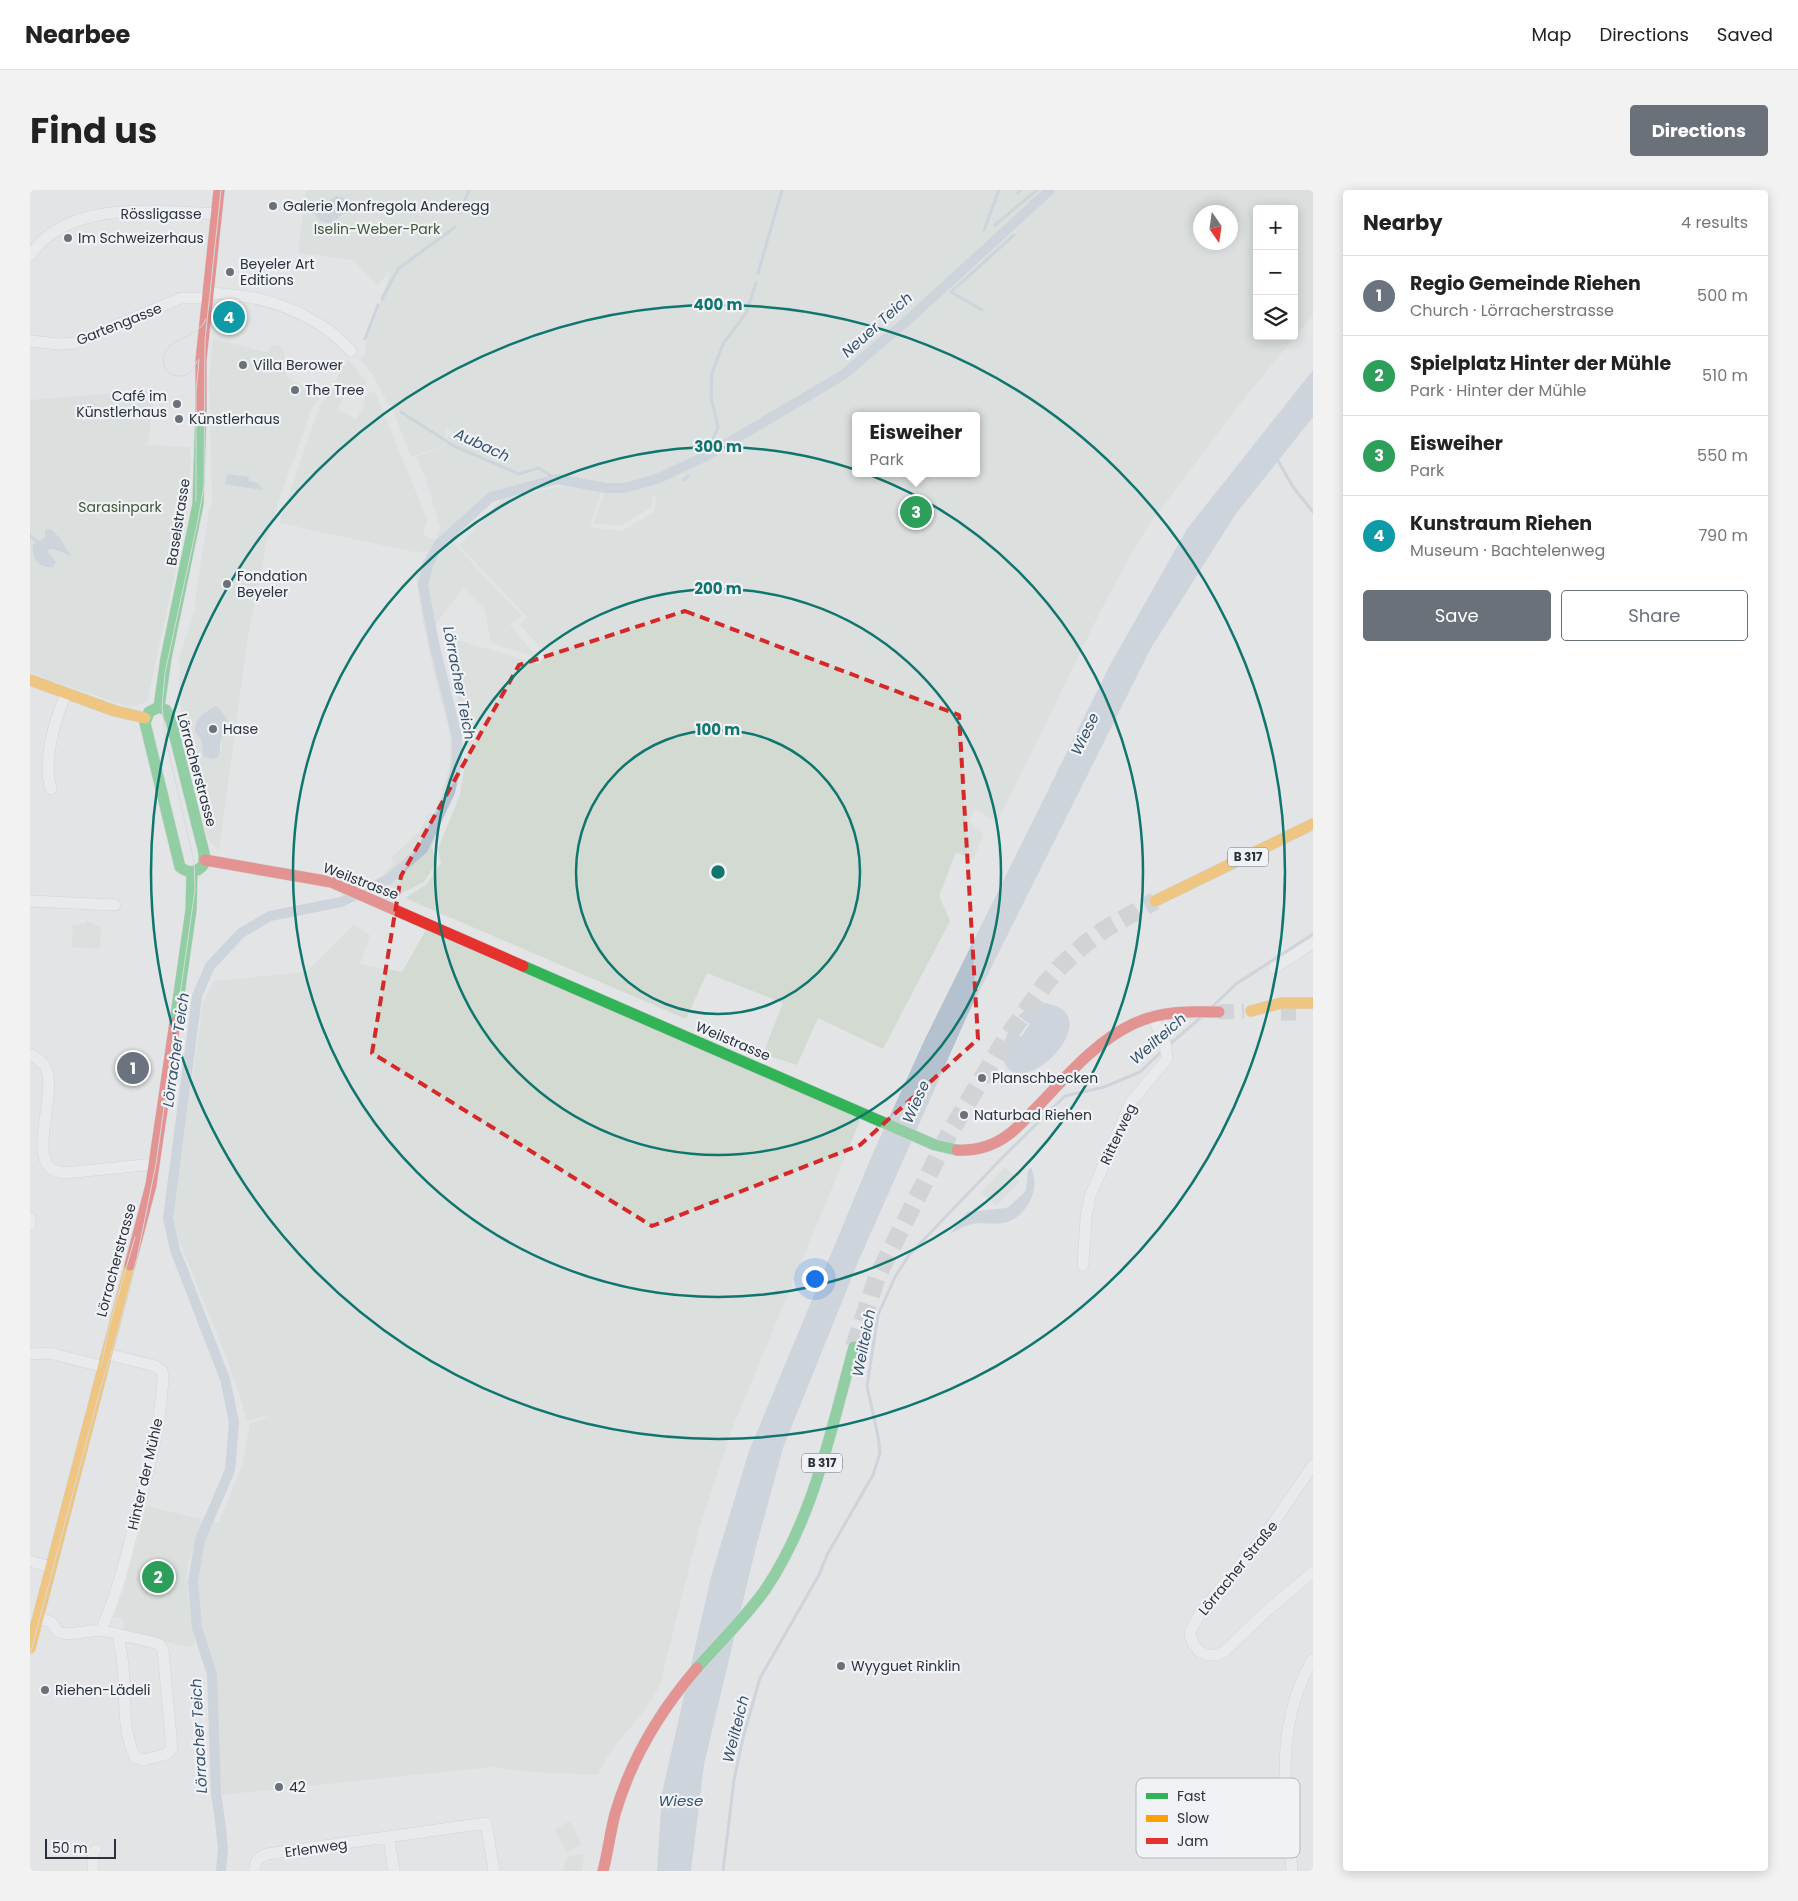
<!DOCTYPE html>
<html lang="en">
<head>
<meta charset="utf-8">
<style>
  body { margin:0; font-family:Poppins,sans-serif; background:#f2f2f2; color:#222 }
  .controls { position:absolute; right:15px; top:15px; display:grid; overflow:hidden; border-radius:5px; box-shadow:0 2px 12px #0003 }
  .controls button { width:45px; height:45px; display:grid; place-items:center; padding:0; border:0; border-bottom:1px solid #e0e0e0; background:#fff; color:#222; font:25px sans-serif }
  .compass { position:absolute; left:1163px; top:15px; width:45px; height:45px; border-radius:50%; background:#fff; box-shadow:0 2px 12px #0003; rotate:167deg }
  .scale { position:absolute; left:15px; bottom:12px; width:71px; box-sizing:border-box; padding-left:5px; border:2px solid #2a333e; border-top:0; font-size:14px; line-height:18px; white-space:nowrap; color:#2a333e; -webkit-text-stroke:4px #f0f2f5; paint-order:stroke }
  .you { position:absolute; left:784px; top:1088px; width:18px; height:18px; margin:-12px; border:4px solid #fff; border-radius:50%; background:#1a73e8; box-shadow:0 0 0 8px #1a73e833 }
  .badge { display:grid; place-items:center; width:32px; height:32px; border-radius:50%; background:#6a7179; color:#fff; font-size:16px; font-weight:700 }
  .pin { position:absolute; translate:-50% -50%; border:2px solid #fff; box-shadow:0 1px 5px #0006 }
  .popup { position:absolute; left:822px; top:222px; width:128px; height:65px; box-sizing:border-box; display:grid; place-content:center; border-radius:5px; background:#fff; filter:drop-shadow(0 1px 4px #0005); font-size:16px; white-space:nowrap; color:#767676 }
  .popup b { font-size:19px; color:#222 }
  .popup::after { content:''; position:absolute; left:50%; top:100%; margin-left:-10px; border:10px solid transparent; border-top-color:#fff }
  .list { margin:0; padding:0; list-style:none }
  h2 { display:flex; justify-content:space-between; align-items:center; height:65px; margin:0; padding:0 20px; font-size:21px }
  h2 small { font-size:16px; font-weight:400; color:#767676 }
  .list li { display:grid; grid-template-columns:32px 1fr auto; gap:15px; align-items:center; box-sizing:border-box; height:80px; padding:0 20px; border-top:1px solid #e0e0e0 }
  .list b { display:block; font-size:19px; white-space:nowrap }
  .list p { margin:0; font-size:16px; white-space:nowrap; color:#767676 }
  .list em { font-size:16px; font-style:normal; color:#767676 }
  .actions { display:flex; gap:10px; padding:15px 20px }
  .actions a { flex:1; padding:11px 0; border:1px solid #6a7179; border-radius:5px; text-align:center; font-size:18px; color:#6a7179 }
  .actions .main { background:#6a7179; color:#fff }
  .icon { flex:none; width:28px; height:28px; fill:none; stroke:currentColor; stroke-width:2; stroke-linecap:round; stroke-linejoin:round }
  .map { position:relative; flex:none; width:1283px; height:1681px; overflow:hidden; border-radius:5px }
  header { display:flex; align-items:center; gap:30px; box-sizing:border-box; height:70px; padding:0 25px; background:#fff; border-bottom:1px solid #e0e0e0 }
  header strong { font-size:24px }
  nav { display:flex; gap:28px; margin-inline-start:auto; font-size:18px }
  .intro { display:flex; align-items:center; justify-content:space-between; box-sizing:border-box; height:120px; padding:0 30px }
  h1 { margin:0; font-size:35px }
  .button { padding:12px 22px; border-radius:5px; background:#6a7179; color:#fff; font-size:18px; font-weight:700 }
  main { display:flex; gap:30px; padding:0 30px }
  aside { flex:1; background:#fff; border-radius:5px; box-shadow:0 2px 12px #0003 }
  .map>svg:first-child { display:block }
  .green { fill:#d3dad2; fill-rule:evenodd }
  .water { fill:#b3c2ce }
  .pier { fill:#e2e4e6 }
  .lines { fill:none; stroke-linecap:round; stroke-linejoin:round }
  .stream { stroke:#b3c2ce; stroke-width:3 }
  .canal { stroke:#b3c2ce; stroke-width:10 }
  .secondary-tunnel { stroke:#bdc1c4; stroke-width:15; stroke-dasharray:15 8; stroke-linecap:butt }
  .primary-tunnel { stroke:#bdc1c4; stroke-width:18; stroke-dasharray:18 9; stroke-linecap:butt }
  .street-casing { stroke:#c0c2c4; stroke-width:12 }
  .fast-casing { stroke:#c0c2c4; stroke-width:12 }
  .slow-casing { stroke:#c0c2c4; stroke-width:12 }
  .jam-casing { stroke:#c0c2c4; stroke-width:12 }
  .street { stroke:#f1f2f3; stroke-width:11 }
  .fast { stroke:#30b455; stroke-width:11 }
  .slow { stroke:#ff9f0a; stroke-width:11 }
  .jam { stroke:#e5322d; stroke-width:11 }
  .tram { stroke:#caccce; stroke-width:1 }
  .marked { fill:none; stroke:#d62828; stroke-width:4; stroke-dasharray:10 6; stroke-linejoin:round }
  .ring { fill:none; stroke:#0f766e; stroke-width:2.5 }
  .poi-dot { fill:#6a7179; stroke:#f0f2f5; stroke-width:2 }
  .labels { text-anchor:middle; stroke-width:4.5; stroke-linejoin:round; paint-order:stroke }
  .shield { fill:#f0f2f5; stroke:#656c75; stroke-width:1 }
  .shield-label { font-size:12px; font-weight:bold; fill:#2a333e }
  .poi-label { font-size:14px; fill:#2a333e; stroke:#f0f2f5; text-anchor:start }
  .street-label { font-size:14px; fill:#2a333e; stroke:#f0f2f5 }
  .park-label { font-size:14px; fill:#415839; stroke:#f0f2f5 }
  .water-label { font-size:15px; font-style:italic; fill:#38536e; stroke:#f0f2f5 }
  .key { fill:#f0f2f5; stroke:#b5b9be; stroke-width:1 }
  .key-label { font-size:14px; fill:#2a333e }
  .centre { fill:#0f766e; stroke:#f0f2f5; stroke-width:2.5 }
  .ring-label { font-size:15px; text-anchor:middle; font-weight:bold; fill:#0f766e; stroke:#f0f2f5; stroke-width:4.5; stroke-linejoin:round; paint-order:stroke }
</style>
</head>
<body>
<header>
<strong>Nearbee</strong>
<nav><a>Map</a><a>Directions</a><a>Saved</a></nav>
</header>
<div class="intro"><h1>Find us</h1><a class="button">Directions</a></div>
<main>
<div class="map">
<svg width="1283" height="1681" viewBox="0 0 1283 1681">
  <rect width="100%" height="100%" fill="#e2e4e6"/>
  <path class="green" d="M 276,0 L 1283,0 L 1283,124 L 1205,220 L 1118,336 L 1093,379 L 1070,422 L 967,633 L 945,619 L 939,631 L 953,644 L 944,669 L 926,662 L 909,706 L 920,731 L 853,859 L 788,828 L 767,875 L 733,864 L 753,813 L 677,783 L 656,829 L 375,708 L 397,694 L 411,673 L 408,659 L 430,605 L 437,561 L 416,447 L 509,474 L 516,464 L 490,435 L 497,427 L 429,356 L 471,309 L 482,307 L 547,293 L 571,303 L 560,337 L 592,341 L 624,322 L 626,308 L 623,306 L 622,317 L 592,335 L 563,334 L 574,303 L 542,286 L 510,292 L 460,305 L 419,348 L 492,426 L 480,435 L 507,467 L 461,453 L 455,420 L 433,398 L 405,435 L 431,559 L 428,577 L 416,620 L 402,656 L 406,673 L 394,692 L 356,711 L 346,693 L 363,673 L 362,667 L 390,641 L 397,625 L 405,622 L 420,575 L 420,543 L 406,492 L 393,432 L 386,386 L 398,361 L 384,362 L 249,333 L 289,218 L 318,170 L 337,192 L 325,206 L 317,201 L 308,219 L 326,230 L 335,213 L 333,211 L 340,201 L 346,204 L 397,329 L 393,345 L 406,350 L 410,337 L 396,290 L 386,267 L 414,257 L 417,245 L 428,245 L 416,239 L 413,256 L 381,267 L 362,217 L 358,214 L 343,185 L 330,169 L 335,164 L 336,154 L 361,81 L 347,95 L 323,70 L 268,63 ZM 1227,19 L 1264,19 L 1264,146 L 1227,146 ZM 1170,22 L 1200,22 L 1200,52 L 1170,52 ZM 826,226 L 946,226 L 946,283 L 826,283 Z
    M 183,148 L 234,162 L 239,162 L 241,155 L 250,156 L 255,166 L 255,181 L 257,186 L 263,191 L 292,204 L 282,218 L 249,310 L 236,354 L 217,452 L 189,661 L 178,649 L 153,548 L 149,486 L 151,473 L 148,472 L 166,417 L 164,416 L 180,315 L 182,315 L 179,191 ZM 192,520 L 197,541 L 192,547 L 191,562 L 172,560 C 172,552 172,547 165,542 L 165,536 Z
    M 125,200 L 118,255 L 160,257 L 161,273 L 157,328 L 117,512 L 99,517 L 0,483 L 0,210 Z
    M 56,731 L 65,734 L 65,736 L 71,736 L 70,759 L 42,757 L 43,735 L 50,735 L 50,733 L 55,734 Z
    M 324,734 L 340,745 L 330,774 L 372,782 L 399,735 L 831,922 L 829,933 L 702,1239 L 669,1339 L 630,1494 C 615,1528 582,1551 568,1585 L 503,1582 L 462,1577 L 190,1605 L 186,1484 L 169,1430 L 168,1370 L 181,1331 L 189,1332 L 212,1276 L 220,1234 L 245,1224 L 217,1231 C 204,1182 184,1137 165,1090 C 157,1068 144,1045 143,1021 L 173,813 L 184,791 L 276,782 Z
    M 975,977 L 990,992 L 966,1016 L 951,1002 Z
    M 116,1316 L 175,1330 L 157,1374 L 158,1405 L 165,1455 L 159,1457 L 93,1442 L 94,1434 L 92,1427 L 84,1427 L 94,1400 Z
    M 540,1631 L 551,1655 L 537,1662 L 525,1639 Z
    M 554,1664 L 552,1681 L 533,1681 L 536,1667 Z"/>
  <path class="water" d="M 307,6 L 317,9 L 319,17 L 322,19 L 319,23 C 304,24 307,40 288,29 L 284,22 L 285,17 Z
    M 1283,180 L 1283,227 L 1205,325 L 1121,458 L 937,826 L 828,1072 L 753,1258 L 725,1361 L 674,1574 L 661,1681 L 627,1681 L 632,1603 L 681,1387 L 719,1261 L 843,963 L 895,849 L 1080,475 L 1157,339 Z
    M 197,284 L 219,287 L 218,291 L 228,293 L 233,300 L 195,294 Z
    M 20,339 L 29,347 L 37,360 L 35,363 L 23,359 L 19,359 L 18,362 L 26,372 L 23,377 C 8,379 1,368 3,354 L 15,348 L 15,340 Z
    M 186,516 C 193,521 194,527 199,533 C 197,541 195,541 192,547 C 189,553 191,561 188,567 L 183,569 L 174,567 C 171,558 174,548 165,543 C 164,528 175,522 186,516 Z
    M 1014,813 C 1082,822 995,912 975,874 C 969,861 975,849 981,837 C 988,824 999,815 1014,813 Z
    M 1001,977 C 1002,981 1004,985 1004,989 C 1007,1007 992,1030 973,1033 C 963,1035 952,1032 942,1034 C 934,1036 927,1040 920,1044 L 937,1022 L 977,1018 L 993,1004 L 996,1000 L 998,981 Z"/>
  <path class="pier" d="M 987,825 L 1000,834 L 991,847 L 978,838 Z"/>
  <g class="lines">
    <path class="stream" d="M 988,3 L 990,0
      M 430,23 L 439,0
      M 965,35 L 1007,0
      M 954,40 L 969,0
      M 728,83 L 752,0
      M 922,101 L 984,45
      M 921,102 L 952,120
      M 352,109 L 368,79 L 425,37
      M 335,149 L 348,115
      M 371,222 L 424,256 L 489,284 L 508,278 L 527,289
      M 676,266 L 688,237 L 681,207 L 682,183 L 693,154 L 716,123 L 726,93
      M 1247,269 L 1263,297 L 1283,322
      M 654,290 L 658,286
      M 0,346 L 8,352
      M 36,362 L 39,364
      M 1183,816 L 1206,794 L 1283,744
      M 1138,856 L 1171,827
      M 693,1681 L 704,1590 L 713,1548 L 730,1488 L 789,1385 L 797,1365 L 843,1285 L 850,1263 L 848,1246 L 837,1196 L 848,1125 L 865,1087 L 879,1065 L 971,969 L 1035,906 L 1074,897 L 1110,882 L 1133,860"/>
    <path class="canal" d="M 191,1681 L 193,1659 L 190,1630 L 186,1604 L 182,1484 L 167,1438 L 163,1391 L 170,1350 L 200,1280 L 204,1232 L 195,1189 L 145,1060 L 138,1028 L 167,806 L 180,776 L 211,743 L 240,726 L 311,712 L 359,689 L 393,659 L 420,602 L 427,572 L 427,547 L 404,453 L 393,395 L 398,375 L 409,354 L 461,307 L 527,289 L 576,298 L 595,298 L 629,288 L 676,266 L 813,185 L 879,129 L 1020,0"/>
    <path class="secondary-tunnel" d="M 1189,822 L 1214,821
      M 1251,823 L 1271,823"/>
    <path class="primary-tunnel" d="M 824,1157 L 847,1087 L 919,944 L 975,850 L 1015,794 L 1031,776 L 1055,754 L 1075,739 L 1125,711"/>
    <g class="street-casing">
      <path id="street" d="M 0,66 C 36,9 129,21 187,24
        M 178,103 C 193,104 209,105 224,108 C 258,115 298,134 321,161
        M 0,151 L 29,154 L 45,153 L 151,108 L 177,108
        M 21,599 C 12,570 25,531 36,503
        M 0,711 L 85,715
        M 1244,778 L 1283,753
        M 0,864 C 5,867 12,871 15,876 C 28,900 1,959 20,978 C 24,981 30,982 35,983 L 124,974
        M 0,1028 L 0,1035
        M 1053,1075 L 1056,1028 L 1060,1006 L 1101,912 L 1137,869 L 1135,852 L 1122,826
        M 0,1164 L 20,1163 L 74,1177
        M 1283,1275 L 1236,1344 L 1173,1419 L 1161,1440 L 1160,1445 L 1164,1455 L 1170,1462 L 1178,1465 L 1187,1465 L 1195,1461 L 1232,1425 L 1283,1382
        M 0,1371 L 21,1377
        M 8,1428 L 21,1432 L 28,1442 L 37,1444 L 71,1440 L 129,1454 L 133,1460 L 142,1558 L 137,1564 L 113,1570 L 105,1567 C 90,1536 97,1500 92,1467 C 91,1459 89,1452 88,1444
        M 71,1440 C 88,1403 97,1363 107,1323 C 119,1278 131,1233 133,1187 L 132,1181 L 125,1176 L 77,1164
        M 359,1648 L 364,1681
        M 63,1681 L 63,1663 L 66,1660
        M 225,1681 C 224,1672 228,1667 237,1664 L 456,1633 L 464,1681
        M 1262,1681 C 1256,1607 1243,1536 1283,1469"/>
    </g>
    <g class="fast-casing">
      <path id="fast" d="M 129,517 L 136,468 L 168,314 L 171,219
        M 129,517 L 136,520 L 141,531 L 174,663 L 174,674 C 167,683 159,684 150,677 L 115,533 L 119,522 Z
        M 493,776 L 905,955 L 927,960
        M 145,832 L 161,720 L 162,682
        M 667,1478 C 690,1452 715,1428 735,1400 C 784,1328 801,1239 824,1157"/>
    </g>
    <g class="slow-casing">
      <path id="slow" d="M 0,490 L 85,521 L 115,528
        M 1125,711 L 1283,634
        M 1221,821 L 1251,813 L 1283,813
        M 0,1458 L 100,1075"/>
    </g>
    <g class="jam-casing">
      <path id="jam" d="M 171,219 L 171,170 L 189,0
        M 175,670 L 301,692 L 493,776
        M 927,960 C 945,961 963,956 978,945 C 989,937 998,926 1008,916 C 1037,886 1065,852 1103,834 C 1130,821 1160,821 1189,822
        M 100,1075 L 121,995 L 145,832
        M 573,1681 C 578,1662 580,1643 585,1624 C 601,1569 630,1521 667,1478"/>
    </g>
    <use href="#street" class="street"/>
    <use href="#fast" class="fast"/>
    <use href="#slow" class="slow"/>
    <use href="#jam" class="jam"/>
    <path class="tram" d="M 167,171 C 162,186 147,192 135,179 L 133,167 C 139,146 168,149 176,129
      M 166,311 L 166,201 L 169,169
      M 71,1177 L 78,1141 L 105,1047
      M 0,1465 L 70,1200 L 85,1151 L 107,1068 L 126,974 L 165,700 L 164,671 L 136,551 L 132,518 L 135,483 L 168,330 L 174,296 L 175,150 L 191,0"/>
  </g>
  <path d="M0 0H1283V1681H0ZM 655,421 L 929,525 L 948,849 L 830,955 L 622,1036 L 342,863 L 371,686 L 489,475 Z" fill="#e2e4e6" fill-opacity=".55" fill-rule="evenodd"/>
  <path class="marked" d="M 655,421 L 929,525 L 948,849 L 830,955 L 622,1036 L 342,863 L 371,686 L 489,475 Z"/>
  <g class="ring">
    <circle cx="688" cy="682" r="142"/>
    <circle cx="688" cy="682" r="283"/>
    <circle cx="688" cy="682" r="425"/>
    <circle cx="688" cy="682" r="567"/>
  </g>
  <g class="poi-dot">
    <circle cx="243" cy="16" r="5"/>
    <circle cx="38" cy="48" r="5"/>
    <circle cx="200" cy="82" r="5"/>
    <circle cx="213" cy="175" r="5"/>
    <circle cx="265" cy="200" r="5"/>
    <circle cx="147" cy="214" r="5"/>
    <circle cx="149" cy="229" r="5"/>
    <circle cx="197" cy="394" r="5"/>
    <circle cx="183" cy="539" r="5"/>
    <circle cx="952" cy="888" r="5"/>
    <circle cx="934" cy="925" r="5"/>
    <circle cx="811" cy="1476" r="5"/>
    <circle cx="15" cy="1500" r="5"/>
    <circle cx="249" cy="1597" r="5"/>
  </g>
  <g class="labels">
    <g class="shield">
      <rect x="1198" y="657.5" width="40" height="19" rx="4"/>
      <rect x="772" y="1263.5" width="40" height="19" rx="4"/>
    </g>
    <g class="shield-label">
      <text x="1218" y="671">B 317</text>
      <text x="792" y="1277">B 317</text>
    </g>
    <g class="poi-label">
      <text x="253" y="21">Galerie Monfregola Anderegg</text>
      <text x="48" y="53">Im Schweizerhaus</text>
      <text x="210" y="79">Beyeler Art<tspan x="210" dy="16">Editions</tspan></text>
      <text x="223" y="180">Villa Berower</text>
      <text x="275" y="205">The Tree</text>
      <text x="137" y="211" text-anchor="end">Café im<tspan x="137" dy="16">Künstlerhaus</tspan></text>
      <text x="159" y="234">Künstlerhaus</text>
      <text x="207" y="391">Fondation<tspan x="207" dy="16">Beyeler</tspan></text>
      <text x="193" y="544">Hase</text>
      <text x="962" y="893">Planschbecken</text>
      <text x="944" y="930">Naturbad Riehen</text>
      <text x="821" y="1481">Wyyguet Rinklin</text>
      <text x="25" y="1505">Riehen-Lädeli</text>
      <text x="259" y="1602">42</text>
    </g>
    <g class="street-label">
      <text x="131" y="29">Rössligasse</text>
      <text transform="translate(89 134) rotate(-22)" y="5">Gartengasse</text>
      <text transform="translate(148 332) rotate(-81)" y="5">Baselstrasse</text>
      <text transform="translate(167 580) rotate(75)" y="5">Lörracherstrasse</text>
      <text transform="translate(331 691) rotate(21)" y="5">Weilstrasse</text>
      <text transform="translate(703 851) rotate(23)" y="5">Weilstrasse</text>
      <text transform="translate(1088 944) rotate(-65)" y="5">Ritterweg</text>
      <text transform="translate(86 1070) rotate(-75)" y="5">Lörracherstrasse</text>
      <text transform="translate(115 1284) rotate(-77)" y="5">Hinter der Mühle</text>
      <text transform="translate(1208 1378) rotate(-51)" y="5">Lörracher Straße</text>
      <text transform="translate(286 1658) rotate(-8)" y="5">Erlenweg</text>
    </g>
    <g class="park-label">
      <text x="347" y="44">Iselin-Weber-Park</text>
      <text x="90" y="322">Sarasinpark</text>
    </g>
    <g class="water-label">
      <text transform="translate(847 135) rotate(-42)" y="5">Neuer Teich</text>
      <text transform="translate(452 255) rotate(25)" y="5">Aubach</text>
      <text transform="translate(429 493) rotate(79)" y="5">Lörracher Teich</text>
      <text transform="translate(1055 544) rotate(-64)" y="5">Wiese</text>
      <text transform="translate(1128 849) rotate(-41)" y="5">Weilteich</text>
      <text transform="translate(146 860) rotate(-82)" y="5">Lörracher Teich</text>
      <text transform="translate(886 912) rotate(-66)" y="5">Wiese</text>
      <text transform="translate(834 1153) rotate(-79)" y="5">Weilteich</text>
      <text transform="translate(706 1539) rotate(-76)" y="5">Weilteich</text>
      <text transform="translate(169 1546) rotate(-93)" y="5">Lörracher Teich</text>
      <text x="651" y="1616">Wiese</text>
    </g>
  </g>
  <rect x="1106" y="1588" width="164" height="80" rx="8" class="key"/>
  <rect x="1116" y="1603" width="22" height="6" fill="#30b455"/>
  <rect x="1116" y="1625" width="22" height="7" fill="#ff9f0a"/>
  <rect x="1116" y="1648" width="22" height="6" fill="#e5322d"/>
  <g class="key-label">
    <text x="1147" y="1611">Fast</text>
    <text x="1147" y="1633">Slow</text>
    <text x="1147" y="1656">Jam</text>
  </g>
  <circle cx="688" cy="682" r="8" class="centre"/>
  <g class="ring-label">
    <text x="688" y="120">400 m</text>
    <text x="688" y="262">300 m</text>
    <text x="688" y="404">200 m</text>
    <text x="688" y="545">100 m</text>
  </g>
</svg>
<div class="controls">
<button>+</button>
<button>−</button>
<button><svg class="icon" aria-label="layers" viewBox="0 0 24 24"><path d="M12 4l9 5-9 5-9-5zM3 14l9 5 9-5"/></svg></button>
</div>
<svg class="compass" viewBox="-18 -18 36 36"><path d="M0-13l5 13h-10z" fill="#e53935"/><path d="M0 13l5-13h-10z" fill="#767676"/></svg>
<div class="scale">50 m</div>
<div class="you"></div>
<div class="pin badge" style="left:103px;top:878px;background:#6b7280">1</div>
<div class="pin badge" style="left:128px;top:1387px;background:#2e9e5b">2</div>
<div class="pin badge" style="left:886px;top:322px;background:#2e9e5b">3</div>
<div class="popup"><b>Eisweiher</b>Park</div>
<div class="pin badge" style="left:199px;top:127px;background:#0f9aa8">4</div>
</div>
<aside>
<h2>Nearby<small>4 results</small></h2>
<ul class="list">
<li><span class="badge" style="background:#6b7280">1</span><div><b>Regio Gemeinde Riehen</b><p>Church · Lörracherstrasse</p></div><em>500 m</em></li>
<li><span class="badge" style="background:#2e9e5b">2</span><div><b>Spielplatz Hinter der Mühle</b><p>Park · Hinter der Mühle</p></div><em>510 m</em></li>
<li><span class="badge" style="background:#2e9e5b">3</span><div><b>Eisweiher</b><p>Park</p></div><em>550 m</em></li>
<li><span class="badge" style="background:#0f9aa8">4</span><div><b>Kunstraum Riehen</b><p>Museum · Bachtelenweg</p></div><em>790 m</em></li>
</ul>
<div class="actions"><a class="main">Save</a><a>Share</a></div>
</aside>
</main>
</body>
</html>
